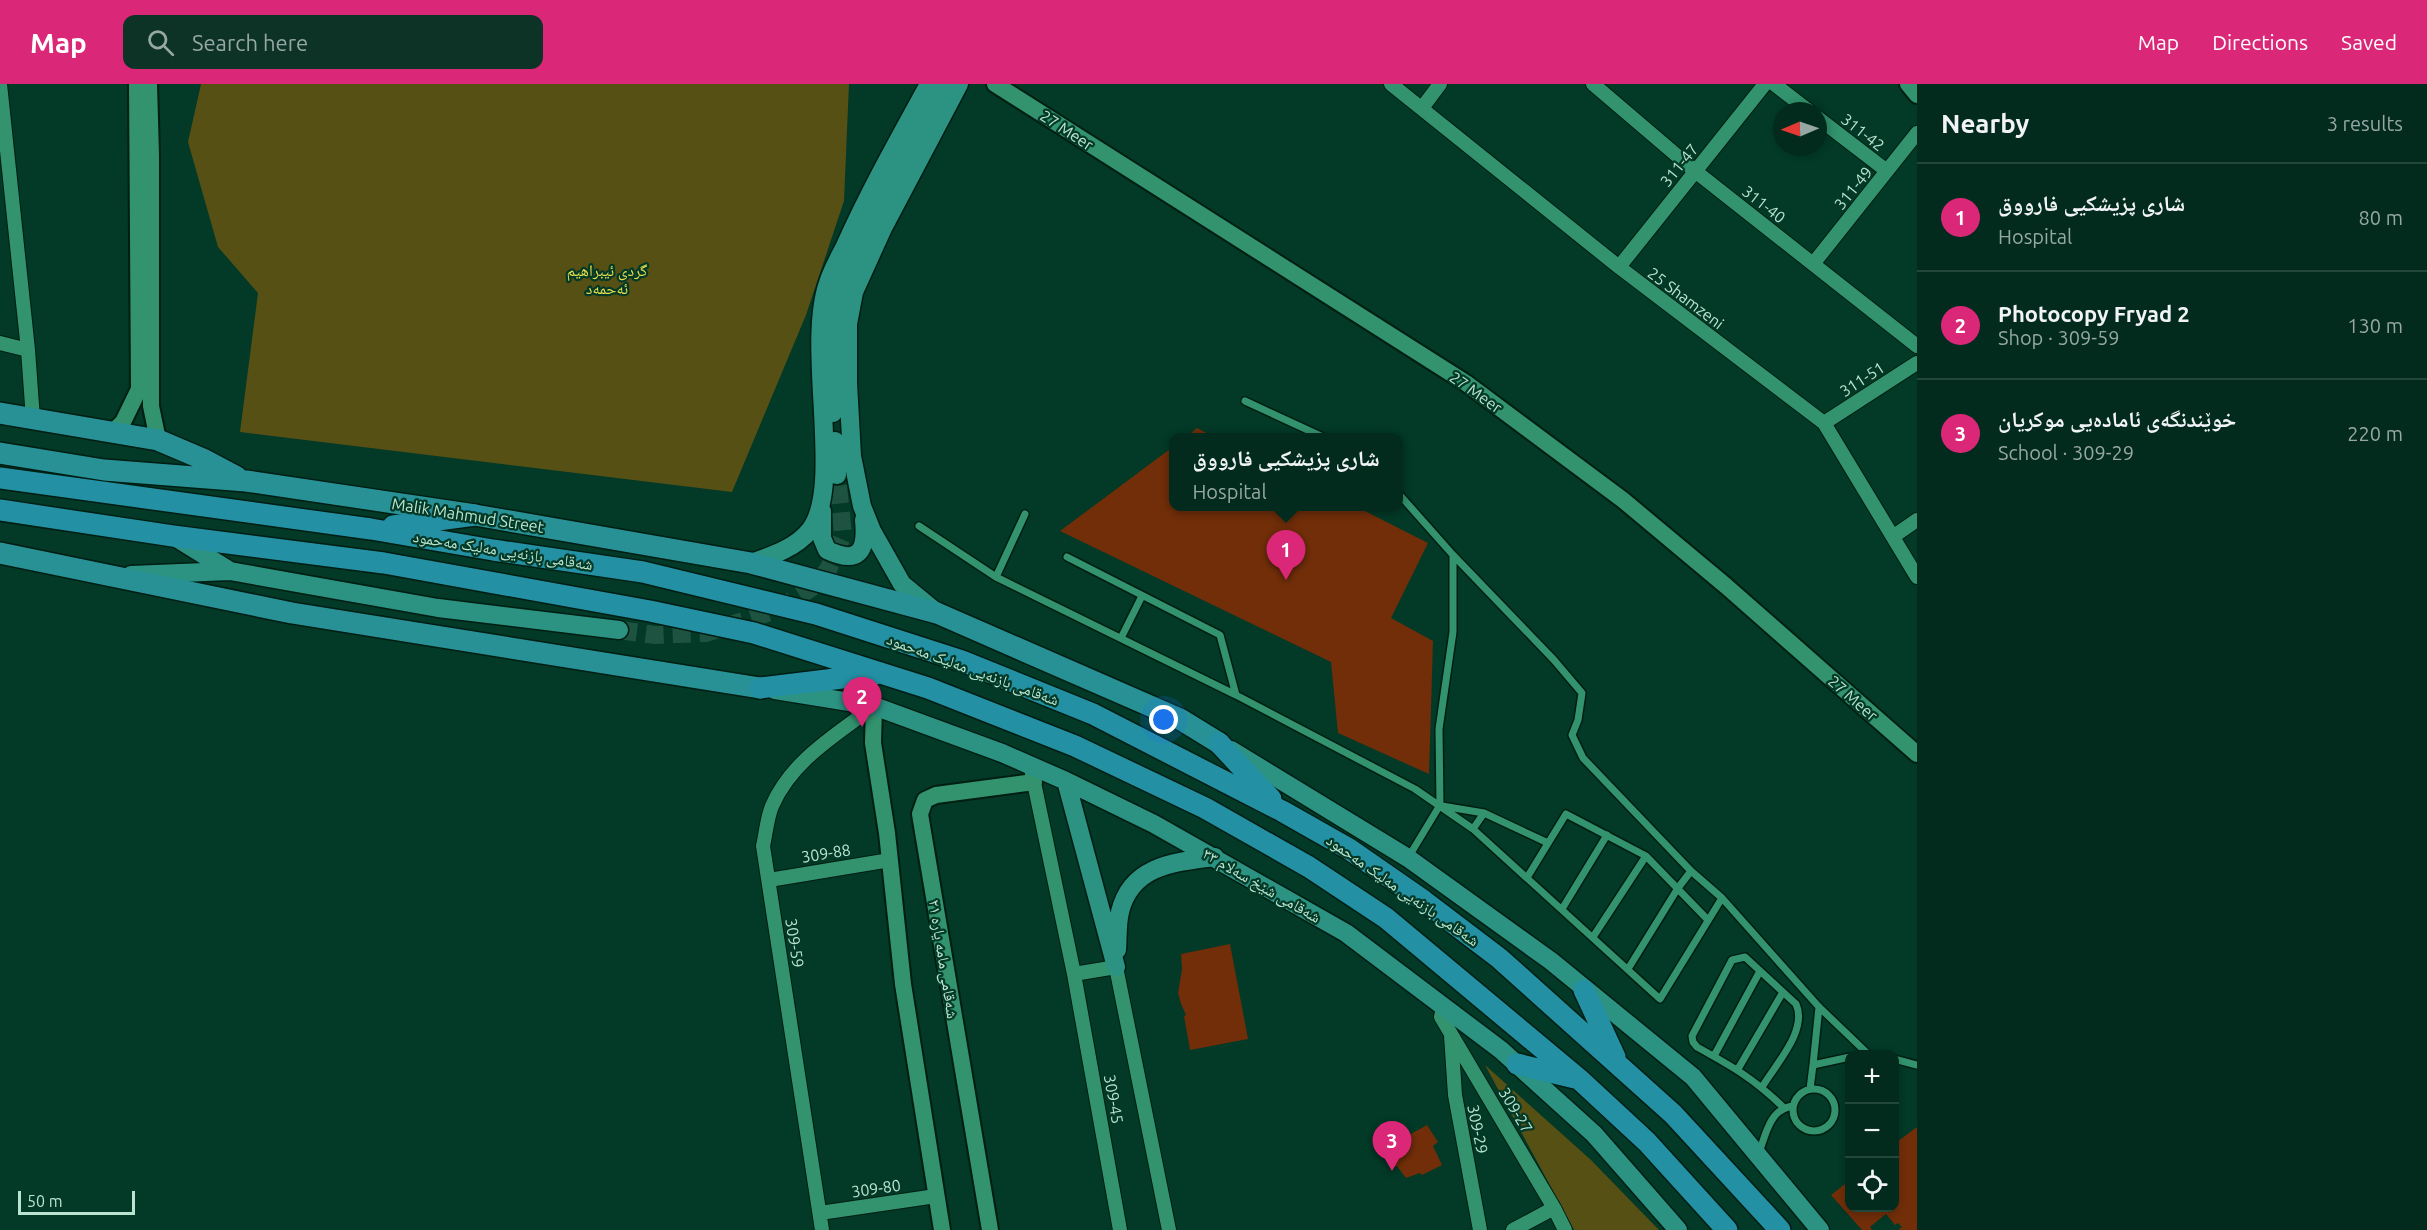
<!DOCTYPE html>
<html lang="en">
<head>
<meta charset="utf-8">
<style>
  body { margin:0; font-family:Ubuntu,"Noto Naskh Arabic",sans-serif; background:#0c3326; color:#f1f3f6 }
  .controls { position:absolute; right:18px; bottom:18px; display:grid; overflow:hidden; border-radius:12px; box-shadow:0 3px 9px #0003 }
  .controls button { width:54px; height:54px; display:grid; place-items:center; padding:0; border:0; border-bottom:2px solid #23473b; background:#022b1d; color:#f1f3f6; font:30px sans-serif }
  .compass { position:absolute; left:1773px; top:18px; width:54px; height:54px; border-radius:50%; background:#022b1d; box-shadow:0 3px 9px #0003; rotate:268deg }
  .scale { position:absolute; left:18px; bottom:15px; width:117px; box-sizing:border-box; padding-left:6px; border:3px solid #b9e4cf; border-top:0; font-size:16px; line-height:21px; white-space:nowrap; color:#b9e4cf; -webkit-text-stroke:4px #023927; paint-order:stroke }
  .you { position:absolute; left:1164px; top:636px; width:21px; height:21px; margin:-15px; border:4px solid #fff; border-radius:50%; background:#1a73e8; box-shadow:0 0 0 9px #1a73e833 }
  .badge { display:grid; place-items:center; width:39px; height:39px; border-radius:50%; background:#db2777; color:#fff; font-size:20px; font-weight:700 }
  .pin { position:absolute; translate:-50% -50px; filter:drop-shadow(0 2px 3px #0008) }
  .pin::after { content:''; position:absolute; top:32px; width:21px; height:18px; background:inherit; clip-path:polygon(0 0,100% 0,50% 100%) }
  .popup { position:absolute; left:1169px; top:349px; width:234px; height:78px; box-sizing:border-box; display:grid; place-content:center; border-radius:12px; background:#022b1d; filter:drop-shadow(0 2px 4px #0005); font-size:20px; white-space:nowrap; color:#96a7a4 }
  .popup b { font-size:22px; color:#f1f3f6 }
  .popup::after { content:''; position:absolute; left:50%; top:100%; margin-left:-12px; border:12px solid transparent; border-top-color:#022b1d }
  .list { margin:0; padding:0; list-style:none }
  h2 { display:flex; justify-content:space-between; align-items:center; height:78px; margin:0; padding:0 24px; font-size:26px }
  h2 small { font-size:20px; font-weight:400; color:#96a7a4 }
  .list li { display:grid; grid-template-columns:39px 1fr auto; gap:18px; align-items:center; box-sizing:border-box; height:108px; padding:0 24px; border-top:2px solid #23473b }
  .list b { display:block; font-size:22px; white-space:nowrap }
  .list p { margin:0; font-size:20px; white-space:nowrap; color:#96a7a4 }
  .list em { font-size:20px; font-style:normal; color:#96a7a4 }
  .icon { flex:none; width:33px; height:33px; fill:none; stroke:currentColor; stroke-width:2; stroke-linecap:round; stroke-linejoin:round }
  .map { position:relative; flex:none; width:1917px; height:1146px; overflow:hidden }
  header { display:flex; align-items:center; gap:36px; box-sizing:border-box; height:84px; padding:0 30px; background:#db2777; color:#fff }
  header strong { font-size:28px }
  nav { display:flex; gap:33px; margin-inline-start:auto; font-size:21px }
  .search { width:420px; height:54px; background:#0c3326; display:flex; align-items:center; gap:15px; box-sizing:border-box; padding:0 21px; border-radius:12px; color:#96a7a4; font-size:22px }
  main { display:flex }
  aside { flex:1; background:#022b1d }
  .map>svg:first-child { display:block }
  .green { fill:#565015 }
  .building { fill:#712e09 }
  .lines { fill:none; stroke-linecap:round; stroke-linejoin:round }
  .secondary-tunnel { stroke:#1d5340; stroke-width:18; stroke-dasharray:18 9; stroke-linecap:butt }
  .service-casing { stroke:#011e13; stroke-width:10 }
  .minor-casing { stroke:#011e13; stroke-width:16 }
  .tertiary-casing { stroke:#011e13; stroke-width:20 }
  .secondary-casing { stroke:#011e13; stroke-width:21 }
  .primary-casing { stroke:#011e13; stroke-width:24 }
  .trunk-casing { stroke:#011e13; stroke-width:24 }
  .service { stroke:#32936e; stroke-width:7 }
  .minor { stroke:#32936e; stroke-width:14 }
  .tertiary { stroke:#32936e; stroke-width:16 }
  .secondary { stroke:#2c9282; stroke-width:18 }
  .primary { stroke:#279196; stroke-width:21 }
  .trunk { stroke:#2390a4; stroke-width:21 }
  .labels { text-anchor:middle; stroke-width:4.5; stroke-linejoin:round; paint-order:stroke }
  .street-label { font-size:16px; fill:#b9e4cf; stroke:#023927 }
  .park-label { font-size:16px; fill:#ecdf4c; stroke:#023927 }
</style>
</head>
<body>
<header>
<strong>Map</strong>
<div class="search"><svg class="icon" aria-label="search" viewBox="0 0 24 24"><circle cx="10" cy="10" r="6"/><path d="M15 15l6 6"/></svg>Search here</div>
<nav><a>Map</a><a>Directions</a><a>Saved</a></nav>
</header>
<main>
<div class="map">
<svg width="1917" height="1146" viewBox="0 0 1917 1146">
  <rect width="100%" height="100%" fill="#023927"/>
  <path class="green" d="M 201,0 L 849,0 L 844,117 L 806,231 L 732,408 L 240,348 L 258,209 L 218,163 L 188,58 Z
    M 1485,981 L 1591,1076 L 1659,1146 L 1574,1146 Z"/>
  <path class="building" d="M 1197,344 L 1216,354 L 1185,354 Z
    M 1174,362 L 1174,422 L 1355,422 L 1428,459 L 1391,534 L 1433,557 L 1429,690 L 1338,649 L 1331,578 L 1060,447 Z
    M 1230,860 L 1248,955 L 1190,966 L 1184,932 L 1186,931 L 1181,920 L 1178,909 L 1182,885 L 1181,870 Z
    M 1427,1041 L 1438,1058 L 1433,1062 L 1442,1081 L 1422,1091 L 1420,1089 L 1406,1094 L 1397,1082 L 1391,1084 L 1382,1066 Z
    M 1917,1043 L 1917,1146 L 1898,1146 L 1902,1143 L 1898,1139 L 1895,1141 L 1886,1130 L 1870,1143 L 1872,1146 L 1862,1146 L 1831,1111 L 1850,1096 L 1850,1124 L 1894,1124 L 1894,1060 Z"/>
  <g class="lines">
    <path class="secondary-tunnel" d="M 619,546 L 655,551 L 706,549 L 777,526 L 811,504 L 828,486 L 843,451 L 837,391"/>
    <g class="service-casing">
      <path id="service" d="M 1245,317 L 1325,354
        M 1398,409 L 1453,471 L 1554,576 L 1582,609 L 1578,636 L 1572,651 L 1583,674 L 1691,787 L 1722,814 L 1819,923 L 1868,970
        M 919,442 L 996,493 L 1236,611 L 1415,705 L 1473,745 L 1660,915 L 1722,814
        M 1067,473 L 1220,551 L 1236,611
        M 996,493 L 1025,430
        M 1121,554 L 1142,512
        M 1442,722 L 1484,729 L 1548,759
        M 1473,745 L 1484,729
        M 1408,774 L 1440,721 L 1439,645 L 1453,548 L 1453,471
        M 1528,792 L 1566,730 L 1646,772 L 1707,835
        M 1562,825 L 1607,751
        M 1593,853 L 1646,772
        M 1628,885 L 1678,804 L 1691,787
        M 1819,923 L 1813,981 L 1850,973
        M 1714,972 L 1760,887
        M 1894,975 L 1917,981
        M 1738,985 L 1783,908
        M 1762,1003 C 1776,980 1808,946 1796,920 L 1745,873 L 1732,876 L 1692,952 L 1693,958 L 1697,963 C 1733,983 1753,994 1783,1023
        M1793 1026a21 21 0 1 1 42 0a21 21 0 1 1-42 0Z
        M 1810,1005 L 1813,981
        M 1759,1069 C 1766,1049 1770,1025 1793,1022"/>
    </g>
    <g class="minor-casing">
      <path id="minor" d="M 0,0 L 28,266 L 33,335
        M 1391,0 L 1619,183 L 1824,339 L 1917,493
        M 1593,0 L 1695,87 L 1917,262
        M 1774,0 L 1809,27
        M 1422,24 L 1440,0
        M 1818,34 L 1887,87
        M 1813,180 L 1917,49
        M 1619,183 L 1765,0
        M 0,259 L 28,266
        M 1824,339 L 1917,279
        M 1894,452 L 1917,436
        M 1032,689 L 1074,890 L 1120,1146
        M 769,796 L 890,776
        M 1074,890 L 1116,883 L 1169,1146
        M 1443,923 L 1441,933 L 1554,1124 L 1565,1146
        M 1451,951 L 1455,1011 L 1480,1146
        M 820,1129 L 936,1112
        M 822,1146 L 763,762 C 766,749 767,734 772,722 C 792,676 836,651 874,622
        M 1513,1146 L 1554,1124"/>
    </g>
    <g class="tertiary-casing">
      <path id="tertiary" d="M 149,0 L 151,71 L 151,322 L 158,356
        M 995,0 L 1466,299 L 1623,416 L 1726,502 L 1917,670
        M 1908,0 L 1917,11
        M 112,349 L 123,338 L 139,305 L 137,0
        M 874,622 L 873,659 L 887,749 L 903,900 L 942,1146
        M 990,1146 L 920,730 L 925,716 L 936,711 L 1034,698"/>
    </g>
    <g class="secondary-casing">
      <path id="secondary" d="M 833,329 L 840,208 L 874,128 L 943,0
        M 835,357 L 837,391
        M 822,427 L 822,454 L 827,466 C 859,481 867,467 864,436
        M 175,453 L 230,487 L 438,524 L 619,546
        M 751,479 C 771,472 796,464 810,446 C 844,402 805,264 828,199 C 832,186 839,174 845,162 C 870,106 900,53 929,0
        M 131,491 L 230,487
        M 936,528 L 902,500 L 872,447 L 862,422 L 852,372 L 848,299 L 848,240 L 854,208 L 883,144 L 959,0
        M 775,606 L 874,622 L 1002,669 L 1066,697 L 1154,740 L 1346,849 L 1501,966 L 1594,1050 L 1678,1146
        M 1231,666 L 1408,774 L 1551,877 L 1693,993 L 1820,1146
        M 1066,697 L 1116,883
        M 1117,866 C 1118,854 1117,840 1120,828 C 1131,781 1175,778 1215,773"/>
    </g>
    <g class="primary-casing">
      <path id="primary" d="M 0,329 L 158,356 L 205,376 L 237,393
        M 0,369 L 104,386 L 246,397 L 475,431 L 751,479 L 937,529 L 1180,635 L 1219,659
        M 0,469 L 292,529 L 760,604"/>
    </g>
    <g class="trunk-casing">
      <path id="trunk" d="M 0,394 L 371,445 L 493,466 L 643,488 L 816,530 L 962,577 L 1093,630 L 1282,727 L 1349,765 L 1424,817 L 1499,874 L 1673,1030 L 1780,1146
        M 0,426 L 173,452 L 384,479 L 650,527 L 754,549 L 928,604 L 1075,662 L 1205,724 L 1309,783 L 1386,834 L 1579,995 L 1647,1058 L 1727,1146
        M 393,442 L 475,431
        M 760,604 L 876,590
        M 1219,659 L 1271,715
        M 1584,906 L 1615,973
        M 1517,980 L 1575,994"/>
    </g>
    <use href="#service" class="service"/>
    <use href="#minor" class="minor"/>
    <use href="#tertiary" class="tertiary"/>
    <use href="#secondary" class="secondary"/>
    <use href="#primary" class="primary"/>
    <use href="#trunk" class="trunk"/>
  </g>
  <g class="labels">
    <g class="street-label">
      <text transform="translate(1067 46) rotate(33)" y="6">27 Meer</text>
      <text transform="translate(1863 48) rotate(38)" y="6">311-42</text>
      <text transform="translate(1679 81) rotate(-51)" y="6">311-47</text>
      <text transform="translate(1853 104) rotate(-51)" y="6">311-49</text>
      <text transform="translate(1764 120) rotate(38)" y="6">311-40</text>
      <text transform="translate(1686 214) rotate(37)" y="6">25 Shamzeni</text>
      <text transform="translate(1862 295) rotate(-33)" y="6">311-51</text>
      <text transform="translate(1476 308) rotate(35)" y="6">27 Meer</text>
      <text transform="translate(468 431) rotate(9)" y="6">Malik Mahmud Street</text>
      <text transform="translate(503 466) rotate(9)" y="6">شەقامی بازنەیی مەلیک مەحمود</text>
      <text transform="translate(973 585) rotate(20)" y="6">شەقامی بازنەیی مەلیک مەحمود</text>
      <text transform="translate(1853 614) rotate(41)" y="6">27 Meer</text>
      <text transform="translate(826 769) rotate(-9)" y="6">309-88</text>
      <text transform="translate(1262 801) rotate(30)" y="6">شەقامی شێخ سەلام ٣٣</text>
      <text transform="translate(1403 806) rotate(35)" y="6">شەقامی بازنەیی مەلیک مەحمود</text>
      <text transform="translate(795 859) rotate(81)" y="6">309-59</text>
      <text transform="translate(944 875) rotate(81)" y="6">شەقامی مامە یارە ٢١</text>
      <text transform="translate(1114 1015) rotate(80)" y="6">309-45</text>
      <text transform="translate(1516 1026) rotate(59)" y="6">309-27</text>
      <text transform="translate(1478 1045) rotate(79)" y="6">309-29</text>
      <text transform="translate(876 1104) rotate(-8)" y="6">309-80</text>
    </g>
    <g class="park-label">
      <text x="607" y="192">گردی ئیبراھیم<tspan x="607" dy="18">ئەحمەد</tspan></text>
    </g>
  </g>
</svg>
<div class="controls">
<button>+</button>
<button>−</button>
<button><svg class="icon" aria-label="locate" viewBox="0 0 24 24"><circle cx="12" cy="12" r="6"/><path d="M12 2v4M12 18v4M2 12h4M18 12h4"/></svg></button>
</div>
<svg class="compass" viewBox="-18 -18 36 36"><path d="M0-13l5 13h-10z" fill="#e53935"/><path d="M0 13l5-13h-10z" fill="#96a7a4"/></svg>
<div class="scale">50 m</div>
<div class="you"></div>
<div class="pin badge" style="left:1286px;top:496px">1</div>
<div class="popup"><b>شاری پزیشکیی فارووق</b>Hospital</div>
<div class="pin badge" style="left:862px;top:643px">2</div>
<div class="pin badge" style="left:1392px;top:1087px">3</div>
</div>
<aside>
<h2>Nearby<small>3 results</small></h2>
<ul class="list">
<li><span class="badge">1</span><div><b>شاری پزیشکیی فارووق</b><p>Hospital</p></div><em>80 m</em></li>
<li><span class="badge">2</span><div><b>Photocopy Fryad 2</b><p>Shop · 309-59</p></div><em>130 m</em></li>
<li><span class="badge">3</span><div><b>خوێندنگەی ئامادەیی موکریان</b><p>School · 309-29</p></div><em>220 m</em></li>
</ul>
</aside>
</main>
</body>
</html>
